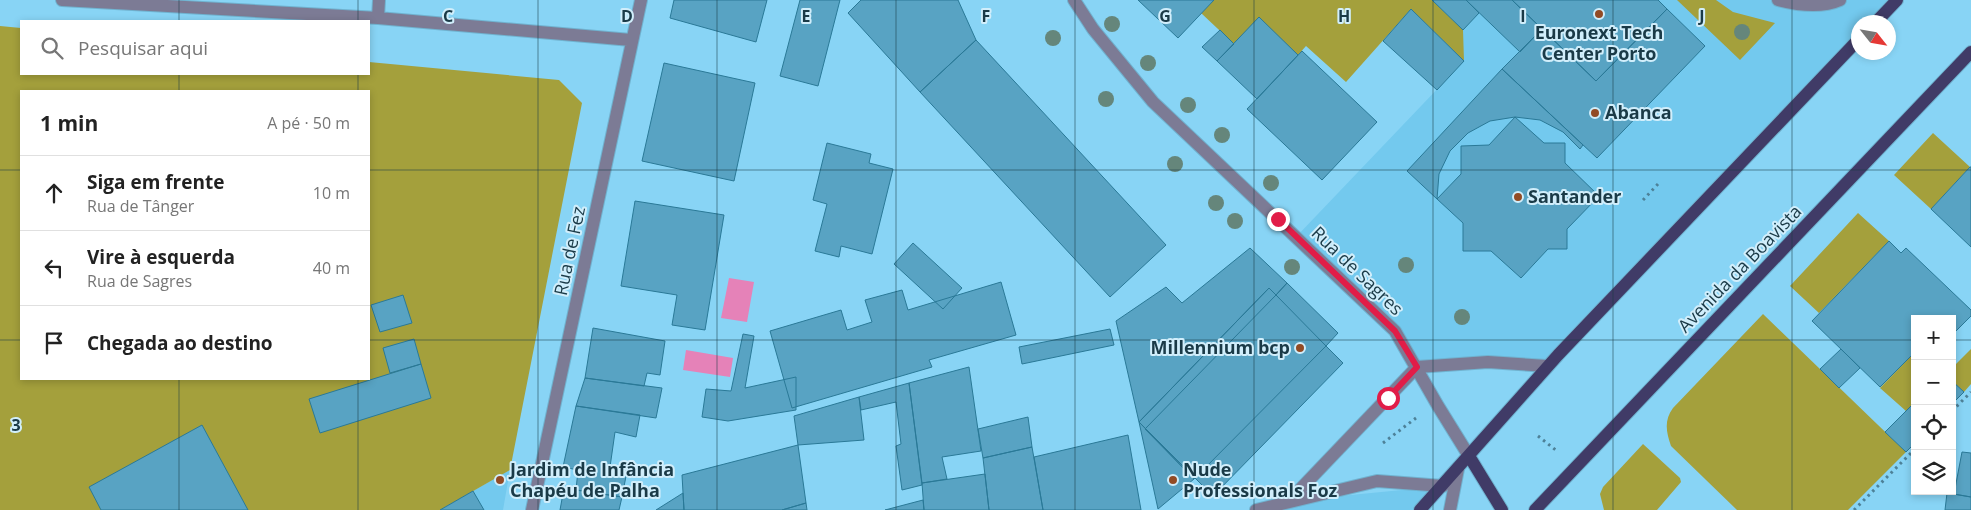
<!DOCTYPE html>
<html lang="pt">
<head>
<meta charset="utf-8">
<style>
  body { margin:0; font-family:"Open Sans",sans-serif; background:#f6f6f6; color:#222 }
  .controls { position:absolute; right:15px; bottom:15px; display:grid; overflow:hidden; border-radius:0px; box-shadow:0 2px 8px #0003 }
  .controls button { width:45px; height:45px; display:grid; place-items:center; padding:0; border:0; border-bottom:1px solid #e0e0e0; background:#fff; color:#222; font:25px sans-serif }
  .compass { position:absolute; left:1851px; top:15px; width:45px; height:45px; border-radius:50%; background:#fff; box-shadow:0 2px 8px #0003; rotate:121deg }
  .stop { position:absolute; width:15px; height:15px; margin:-11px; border:4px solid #e11d48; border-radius:50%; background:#fff }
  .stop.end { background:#e11d48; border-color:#fff; box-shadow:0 1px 5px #0008 }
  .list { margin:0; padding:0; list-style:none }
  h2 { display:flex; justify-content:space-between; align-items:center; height:65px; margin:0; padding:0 20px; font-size:21px }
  h2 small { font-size:16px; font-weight:400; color:#767676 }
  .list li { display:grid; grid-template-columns:32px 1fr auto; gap:15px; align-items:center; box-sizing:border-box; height:75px; padding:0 20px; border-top:1px solid #e0e0e0 }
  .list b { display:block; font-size:19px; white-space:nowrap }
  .list p { margin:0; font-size:16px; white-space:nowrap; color:#767676 }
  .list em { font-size:16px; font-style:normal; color:#767676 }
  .icon { flex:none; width:28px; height:28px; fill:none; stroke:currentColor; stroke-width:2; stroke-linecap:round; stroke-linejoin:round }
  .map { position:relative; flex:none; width:1971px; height:510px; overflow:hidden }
  .search { position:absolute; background:#fff; box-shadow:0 2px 8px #0003; left:20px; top:20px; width:350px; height:55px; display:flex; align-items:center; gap:12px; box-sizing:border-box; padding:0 18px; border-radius:0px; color:#767676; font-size:19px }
  .panel { position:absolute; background:#fff; box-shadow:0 2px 8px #0003; left:20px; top:90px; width:350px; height:290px; border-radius:0px }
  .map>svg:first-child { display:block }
  .built { fill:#73c9ee }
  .green { fill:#a4a03c; fill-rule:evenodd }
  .water { fill:#e582b8 }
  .building { fill:#58a3c3; stroke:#2a7997 }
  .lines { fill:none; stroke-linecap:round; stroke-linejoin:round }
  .minor-casing { stroke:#70b2cf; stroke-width:14 }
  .major-casing { stroke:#70b2cf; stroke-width:14 }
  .path { stroke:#4d8198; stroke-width:3; stroke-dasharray:2.5 4; stroke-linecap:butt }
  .minor { stroke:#7c7b95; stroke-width:12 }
  .major { stroke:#403b67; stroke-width:12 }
  .tree { fill:#65867b }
  .route { stroke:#e11d48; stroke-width:6 }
  .grid { fill:none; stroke:#1a3a47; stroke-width:1; stroke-opacity:0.55 }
  .poi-dot { fill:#924b25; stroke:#d1eefb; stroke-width:2 }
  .labels { text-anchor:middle; stroke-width:4; stroke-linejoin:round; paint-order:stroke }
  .poi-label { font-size:18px; font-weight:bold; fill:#1a3a47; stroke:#d1eefb; text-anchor:start }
  .street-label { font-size:18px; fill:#1a3a47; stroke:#d1eefb }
  .grid-label { font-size:16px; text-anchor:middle; font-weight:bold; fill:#1a3a47; stroke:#d1eefb; stroke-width:4; stroke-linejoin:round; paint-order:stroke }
</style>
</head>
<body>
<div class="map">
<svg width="1971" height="510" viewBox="0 0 1971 510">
  <rect width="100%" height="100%" fill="#88d4f5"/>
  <path class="built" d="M 1402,0 L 1897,0 L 1876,22 L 1858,22 L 1858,40 L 1547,366 L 1417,367 L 1395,331 L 1296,237 L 1464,61 Z
    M 510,470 L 503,510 L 440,510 L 473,491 Z
    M 1443,486 L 1420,510 L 1256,510 L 1289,501 Z"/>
  <path class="green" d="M 1214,0 L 1432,0 L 1463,30 L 1464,61 L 1411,9 L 1346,82 L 1306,46 L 1298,55 L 1234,44 L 1201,13 Z
    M 1677,0 L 1716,0 L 1733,12 L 1775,23 L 1740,60 Z
    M 0,26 L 21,28 L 21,74 L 369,74 L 369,62 L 559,80 L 582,103 L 510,470 L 440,510 L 0,510 ZM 21,91 L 369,91 L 369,379 L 21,379 Z
    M 1933,133 L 1970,167 L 1931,209 L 1894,175 Z
    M 1858,213 L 1889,241 L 1819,313 L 1790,286 Z
    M 1763,314 L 1906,452 L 1848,510 L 1737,510 L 1671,446 C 1666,432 1664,420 1673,408 Z
    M 1971,349 L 1971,384 L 1964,392 L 1952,381 L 1952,368 Z
    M 1915,352 L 1915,402 L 1906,411 L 1880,388 Z
    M 1643,444 L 1680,478 L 1681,482 L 1657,510 L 1604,510 L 1600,494 L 1603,487 Z"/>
  <path class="water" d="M 729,278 L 754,282 L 747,322 L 721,318 Z
    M 686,350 L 733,358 L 730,377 L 683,370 Z"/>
  <path class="building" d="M 674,0 L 767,0 L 756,42 L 670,18 Z
    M 800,0 L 840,0 L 818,86 L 780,76 Z
    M 861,0 L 958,0 L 976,40 L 920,92 L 848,13 Z
    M 1138,0 L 1214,0 L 1178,38 Z
    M 1432,0 L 1466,0 L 1479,13 L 1463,30 Z
    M 1466,0 L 1512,0 L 1542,29 L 1520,52 Z
    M 1512,0 L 1658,0 L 1667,9 L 1596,81 Z
    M 1411,9 L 1464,61 L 1437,90 L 1383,41 Z
    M 1667,9 L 1705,46 L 1597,158 L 1502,69 L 1542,29 L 1596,81 Z
    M 1259,17 L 1298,55 L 1257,99 L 1217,61 Z
    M 1220,30 L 1234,44 L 1217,61 L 1202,47 Z
    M 976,40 L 1166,245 L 1110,297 L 920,92 Z
    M 1302,51 L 1377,122 L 1322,180 L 1247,109 Z
    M 664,63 L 755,83 L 734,181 L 642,161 Z
    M 1502,69 L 1583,145 L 1580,149 L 1563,132 L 1540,120 L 1515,117 L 1490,121 L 1468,133 L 1450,151 L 1439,174 L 1437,199 L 1407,171 Z
    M 1515,117 L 1544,143 L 1565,143 L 1565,163 L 1599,196 L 1567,229 L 1567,249 L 1548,249 L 1521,278 L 1491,251 L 1463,251 L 1463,223 L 1437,199 L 1461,174 L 1461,146 L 1489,145 Z
    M 827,143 L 871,154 L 869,163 L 893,169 L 872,254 L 841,246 L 839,257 L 815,251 L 827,204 L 813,200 Z
    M 1970,167 L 1971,167 L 1971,247 L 1931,209 Z
    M 635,201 L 724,215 L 705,330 L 672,325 L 677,295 L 621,286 Z
    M 1889,241 L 1901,253 L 1906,248 L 1971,310 L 1971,316 L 1952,335 L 1952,319 L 1915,319 L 1915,352 L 1880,387 L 1812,321 Z
    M 913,243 L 962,288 L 943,309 L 894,264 Z
    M 1250,248 L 1287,283 L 1276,295 L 1269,288 L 1139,422 L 1116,321 L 1166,287 L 1182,303 Z
    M 1001,282 L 1016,335 L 929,360 L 932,367 L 792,408 L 770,331 L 841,310 L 847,330 L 872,322 L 865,300 L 902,290 L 908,310 Z
    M 1287,283 L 1338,333 L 1326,346 L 1343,363 L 1213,496 L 1139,422 L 1269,288 L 1276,295 Z
    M 403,295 L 412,323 L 380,332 L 371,305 Z
    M 1276,295 L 1326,346 L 1194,479 L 1145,429 Z
    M 593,328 L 665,341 L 660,375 L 647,373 L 644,386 L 585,378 Z
    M 1110,329 L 1114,345 L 1022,364 L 1019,347 Z
    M 743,334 L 754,336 L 745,388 L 796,377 L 796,410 L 728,421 L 702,417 L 706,389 L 731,391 Z
    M 414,339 L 421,364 L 390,373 L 383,348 Z
    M 1841,349 L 1860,368 L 1839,388 L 1820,369 Z
    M 421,364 L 431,398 L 320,433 L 309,399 Z
    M 969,367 L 981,451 L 942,457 L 947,479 L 922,483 L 909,383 Z
    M 585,378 L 662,388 L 656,418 L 576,406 Z
    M 1952,381 L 1964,392 L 1952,404 Z
    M 909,383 L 922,485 L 902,490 L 896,446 L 901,444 L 896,402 L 861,410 L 859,397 Z
    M 859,397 L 864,440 L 798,445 L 794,416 Z
    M 1915,402 L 1915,443 L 1906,452 L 1885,432 Z
    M 576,406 L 640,415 L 636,437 L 615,432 L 610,467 L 627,471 L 622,497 L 576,490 L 578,470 L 563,467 Z
    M 1028,417 L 1032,447 L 983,458 L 978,429 Z
    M 1139,422 L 1194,479 L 1158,509 Z
    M 202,425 L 248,510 L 101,510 L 89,487 Z
    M 1128,435 L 1141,510 L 1043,510 L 1034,457 Z
    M 798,445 L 806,503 L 782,510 L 684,510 L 682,475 Z
    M 1032,447 L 1043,510 L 989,510 L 983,458 Z
    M 1962,452 L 1971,453 L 1971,497 L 1954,494 Z
    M 985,474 L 989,510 L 924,510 L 922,483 Z
    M 564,488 L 622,497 L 619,510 L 560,510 Z
    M 473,491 L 484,510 L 440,510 Z
    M 683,493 L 684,510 L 656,510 Z
    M 1947,493 L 1971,497 L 1971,510 L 1945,510 Z
    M 923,500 L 924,510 L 885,510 Z
    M 806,503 L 807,510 L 782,510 Z"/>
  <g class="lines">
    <g class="minor-casing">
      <path id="minor" d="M 62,0 L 378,18 L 631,40
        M 1074,0 L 1093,29 L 1153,102 L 1395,331 L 1438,406 L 1469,456
        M 1778,0 C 1797,5 1822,8 1840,0
        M 378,18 L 379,0
        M 1417,367 L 1488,362 L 1547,366
        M 1289,501 L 1417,367
        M 532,510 L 641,0
        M 1256,510 L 1377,481 L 1443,486
        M 1450,510 L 1458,469"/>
    </g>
    <g class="major-casing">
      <path id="major" d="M 1876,22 L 1897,0
        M 1469,456 L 1502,510
        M 1420,510 L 1558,355 L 1858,40
        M 1535,510 L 1971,52"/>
    </g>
    <path class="path" d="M 1643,200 L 1658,184
      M 1952,411 L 1971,392
      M 1538,436 L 1557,451
      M 1383,443 L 1416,418
      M 1854,510 L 1915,449"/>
    <use href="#minor" class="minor"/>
    <use href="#major" class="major"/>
  </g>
  <g class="tree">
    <circle cx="1112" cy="24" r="8"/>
    <circle cx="1742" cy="32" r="8"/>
    <circle cx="1053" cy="38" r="8"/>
    <circle cx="1148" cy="63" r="8"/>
    <circle cx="1106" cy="99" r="8"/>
    <circle cx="1188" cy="105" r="8"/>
    <circle cx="1222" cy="135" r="8"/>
    <circle cx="1175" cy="164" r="8"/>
    <circle cx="1271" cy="183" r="8"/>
    <circle cx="1216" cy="203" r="8"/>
    <circle cx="1235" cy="221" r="8"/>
    <circle cx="1406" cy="265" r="8"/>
    <circle cx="1292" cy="267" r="8"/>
    <circle cx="1462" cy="317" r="8"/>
  </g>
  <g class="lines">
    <path class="route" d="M 1278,219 L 1395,331 L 1417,367 L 1388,398"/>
  </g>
  <path class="grid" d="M 179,0 L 179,21M 358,0 L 358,21M 538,0 L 538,510M 717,0 L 717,510M 896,0 L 896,510M 1075,0 L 1075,510M 1254,0 L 1254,510M 1433,0 L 1433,510M 1613,0 L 1613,510M 1792,0 L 1792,510M 179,74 L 179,91M 358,74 L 358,91M 0,170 L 21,170M 369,170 L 1971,170M 0,340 L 21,340M 369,340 L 1915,340M 1952,340 L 1971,340M 179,379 L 179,510M 358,379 L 358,510"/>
  <g class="poi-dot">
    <circle cx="1599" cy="14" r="5"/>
    <circle cx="1595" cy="113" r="5"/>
    <circle cx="1518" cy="197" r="5"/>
    <circle cx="1300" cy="348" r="5"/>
    <circle cx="500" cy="480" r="5"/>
    <circle cx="1173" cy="480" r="5"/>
  </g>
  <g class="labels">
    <g class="poi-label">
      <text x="1599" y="39" text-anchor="middle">Euronext Tech<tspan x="1599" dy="21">Center Porto</tspan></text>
      <text x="1605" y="119">Abanca</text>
      <text x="1528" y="203">Santander</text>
      <text x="1290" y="354" text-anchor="end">Millennium bcp</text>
      <text x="510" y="476">Jardim de Infância<tspan x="510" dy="21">Chapéu de Palha</tspan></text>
      <text x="1183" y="476">Nude<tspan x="1183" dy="21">Professionals Foz</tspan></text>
    </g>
    <g class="street-label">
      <text transform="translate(570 251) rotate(-78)" y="6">Rua de Fez</text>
      <text transform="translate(1740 269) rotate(-46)" y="6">Avenida da Boavista</text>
      <text transform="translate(1357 271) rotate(44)" y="6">Rua de Sagres</text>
    </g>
  </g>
  <g class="grid-label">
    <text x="448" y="22">C</text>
    <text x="627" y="22">D</text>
    <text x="806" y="22">E</text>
    <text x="986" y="22">F</text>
    <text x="1165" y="22">G</text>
    <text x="1344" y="22">H</text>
    <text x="1523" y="22">I</text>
    <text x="1702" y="22">J</text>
    <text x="16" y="431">3</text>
  </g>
</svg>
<div class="controls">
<button>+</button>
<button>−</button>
<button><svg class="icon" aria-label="locate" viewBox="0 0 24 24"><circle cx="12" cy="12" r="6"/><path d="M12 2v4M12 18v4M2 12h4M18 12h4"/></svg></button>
<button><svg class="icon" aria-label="layers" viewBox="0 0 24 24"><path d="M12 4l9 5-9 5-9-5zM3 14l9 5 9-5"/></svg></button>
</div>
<svg class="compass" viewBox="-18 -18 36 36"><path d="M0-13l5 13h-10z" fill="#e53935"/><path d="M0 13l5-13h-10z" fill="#767676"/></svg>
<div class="stop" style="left:1388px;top:398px"></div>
<div class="stop end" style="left:1278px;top:219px"></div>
<div class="search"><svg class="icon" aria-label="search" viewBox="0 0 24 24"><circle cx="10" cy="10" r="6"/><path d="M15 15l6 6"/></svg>Pesquisar aqui</div>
<section class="panel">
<h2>1 min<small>A pé · 50 m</small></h2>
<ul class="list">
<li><svg class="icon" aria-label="ahead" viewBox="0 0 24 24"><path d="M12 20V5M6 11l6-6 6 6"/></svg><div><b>Siga em frente</b><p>Rua de Tânger</p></div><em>10 m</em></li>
<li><svg class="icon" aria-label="left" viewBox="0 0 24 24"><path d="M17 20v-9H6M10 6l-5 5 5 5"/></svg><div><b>Vire à esquerda</b><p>Rua de Sagres</p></div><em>40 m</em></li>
<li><svg class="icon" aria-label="arrive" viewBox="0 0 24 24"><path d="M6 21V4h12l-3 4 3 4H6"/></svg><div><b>Chegada ao destino</b></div></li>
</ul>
</section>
</div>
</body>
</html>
